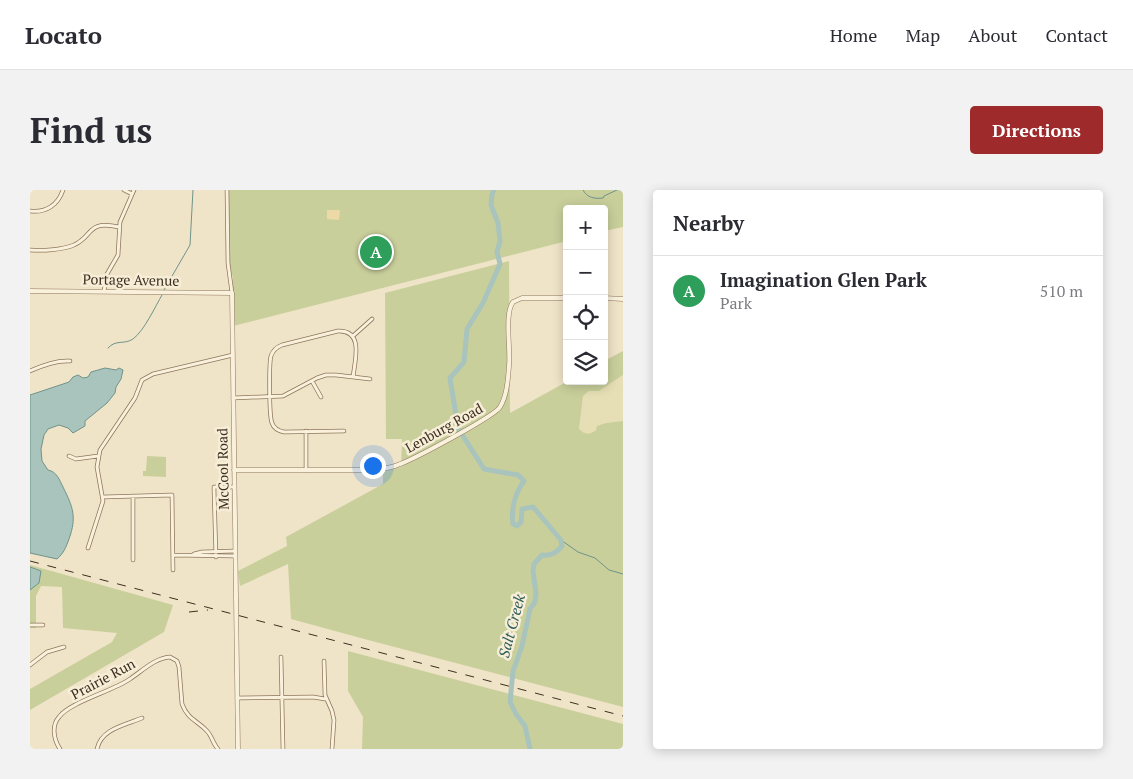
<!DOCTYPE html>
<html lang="en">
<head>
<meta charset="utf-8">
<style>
  body { margin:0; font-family:"PT Serif",serif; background:#f2f2f3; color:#2b2b33 }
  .controls { position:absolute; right:15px; top:15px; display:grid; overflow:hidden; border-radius:5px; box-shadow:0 2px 12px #0003 }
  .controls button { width:45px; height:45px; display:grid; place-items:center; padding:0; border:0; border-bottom:1px solid #e1e1e2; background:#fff; color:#2b2b33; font:25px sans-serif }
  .you { position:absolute; left:342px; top:275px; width:18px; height:18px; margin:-12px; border:4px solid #fff; border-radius:50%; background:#1a73e8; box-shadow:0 0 0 8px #1a73e833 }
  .badge { display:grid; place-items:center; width:32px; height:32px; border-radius:50%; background:#9e2a2b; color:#fff; font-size:16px; font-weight:700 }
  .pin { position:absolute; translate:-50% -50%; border:2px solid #fff; box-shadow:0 1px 5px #0006 }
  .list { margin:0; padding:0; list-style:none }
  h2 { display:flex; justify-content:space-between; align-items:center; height:65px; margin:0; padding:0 20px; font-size:21px }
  h2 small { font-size:16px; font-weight:400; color:#7c7c81 }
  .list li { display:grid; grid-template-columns:32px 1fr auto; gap:15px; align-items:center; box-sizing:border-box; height:70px; padding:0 20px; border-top:1px solid #e1e1e2 }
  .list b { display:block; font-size:19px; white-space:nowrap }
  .list p { margin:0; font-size:16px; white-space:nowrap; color:#7c7c81 }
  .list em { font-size:16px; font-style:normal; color:#7c7c81 }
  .icon { flex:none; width:28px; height:28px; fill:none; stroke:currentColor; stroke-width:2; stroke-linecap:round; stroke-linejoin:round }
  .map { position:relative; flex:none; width:593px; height:559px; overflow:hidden; border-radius:5px }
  header { display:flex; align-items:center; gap:30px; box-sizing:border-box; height:70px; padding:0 25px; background:#fff; border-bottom:1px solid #e1e1e2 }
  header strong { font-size:24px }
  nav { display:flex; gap:28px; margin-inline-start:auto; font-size:18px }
  .intro { display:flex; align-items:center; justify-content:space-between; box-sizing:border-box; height:120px; padding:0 30px }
  h1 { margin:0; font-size:35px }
  .button { padding:12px 22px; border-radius:5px; background:#9e2a2b; color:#fff; font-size:18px; font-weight:700 }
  main { display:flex; gap:30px; padding:0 30px }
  aside { flex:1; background:#fff; border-radius:5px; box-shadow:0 2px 12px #0003 }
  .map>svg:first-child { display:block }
  .farmland { fill:#e6deb5 }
  .green { fill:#c9cf9b }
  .sand { fill:#ecd9a5 }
  .water { fill:#a9c4bc; stroke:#6f938a }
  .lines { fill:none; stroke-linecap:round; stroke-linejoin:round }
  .stream { stroke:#6f938a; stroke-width:1 }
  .river { stroke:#a9c4bc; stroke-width:5 }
  .minor-casing { stroke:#8d765c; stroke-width:4.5 }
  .tertiary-casing { stroke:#8d765c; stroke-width:5 }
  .minor { stroke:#faf1dc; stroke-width:3 }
  .tertiary { stroke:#faf1dc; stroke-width:4 }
  .rail { stroke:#3d2e20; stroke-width:1; stroke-dasharray:9 9; stroke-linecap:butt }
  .labels { text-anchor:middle; stroke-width:5; stroke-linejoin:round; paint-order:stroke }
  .street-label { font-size:14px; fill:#3d2e20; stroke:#f7eed8 }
  .water-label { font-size:15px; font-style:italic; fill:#2f5d5a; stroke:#f7eed8 }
</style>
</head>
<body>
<header>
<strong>Locato</strong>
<nav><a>Home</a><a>Map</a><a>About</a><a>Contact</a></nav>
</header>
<div class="intro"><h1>Find us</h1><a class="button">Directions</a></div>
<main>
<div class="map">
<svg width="593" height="559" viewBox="0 0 593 559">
  <rect width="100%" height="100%" fill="#f0e4c8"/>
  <path class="farmland" d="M 593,185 L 593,231 L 576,233 L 559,244 L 554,244 L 549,240 L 553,206 L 559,201 L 569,201 Z"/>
  <path class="green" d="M 198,0 L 593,0 L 593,37 L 574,41 L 574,19 L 537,19 L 537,51 L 203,136 L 203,88 L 199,73 Z
    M 479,71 L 480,223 L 538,191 L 574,191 L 574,171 L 593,161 L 593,185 L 569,201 L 559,201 L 553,206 L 549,239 C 555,245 559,245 566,240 L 567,236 L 576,233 L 593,231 L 593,517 L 338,450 L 261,429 L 258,374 L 210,396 L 208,381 L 257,356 L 256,347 L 353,294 L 353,282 L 371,277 L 372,249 L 356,249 L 355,103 Z
    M 117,266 L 136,267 L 136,287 L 113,286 L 113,281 L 116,281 Z
    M 0,375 L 143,415 L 134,442 L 0,520 L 0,499 L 82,452 L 87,443 L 33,438 L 32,397 L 11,396 L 6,406 L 6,438 L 0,438 L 0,400 L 9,393 L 11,381 L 0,377 Z
    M 318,461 L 593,534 L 593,559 L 332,559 L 333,527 L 318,501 Z"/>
  <path class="sand" d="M 297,20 L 310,20 L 309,30 L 297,29 Z"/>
  <path class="water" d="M 75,178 L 86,180 L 89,178 L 93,180 L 91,189 L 86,197 L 85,203 L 77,213 L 55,231 L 55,236 L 43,243 L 38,238 L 29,235 L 18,239 L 14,245 L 11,259 L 12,271 L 18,280 C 27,282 29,289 33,297 C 43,317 47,327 39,349 C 36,357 34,363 27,369 L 0,363 L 0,205 L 39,192 L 43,187 L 48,185 L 53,188 L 58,187 L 61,182 Z
    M 0,377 L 11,381 L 9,393 L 0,400 Z"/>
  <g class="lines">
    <path class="stream" d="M 553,0 C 557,8 565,9 573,8 L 574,6 L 587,0
      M 134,100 L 160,55 L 163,0
      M 78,158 C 86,149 94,155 103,149 C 114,141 125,117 132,105
      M 531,350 L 548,362 L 565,368 L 579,380 L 593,384"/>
    <path class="river" d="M 464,0 L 462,4 L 461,15 L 468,33 L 470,51 L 467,62 L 470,74 L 453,113 L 437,139 L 434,172 L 420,188 L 428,238 L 454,279 L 488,285 L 494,291 C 485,303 481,319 483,334 L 487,336 L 491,332 L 492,319 L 503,317 L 531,350 L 532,356 C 526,363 521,366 512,365 L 504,374 L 503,381 L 506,404 L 505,412 L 500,419 L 492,456 L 483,481 L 480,512 L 486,524 L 495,536 L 500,559"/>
    <g class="minor-casing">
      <path id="minor" d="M 94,0 L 102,4
        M 197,0 L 198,73 L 202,103
        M 0,21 C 16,23 28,15 33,0
        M 0,60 C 12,61 32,60 44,55 C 64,46 56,30 89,37
        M 74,101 L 77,84 L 88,65 L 90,32 L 104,0
        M 323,146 L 342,129
        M 0,181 C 13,175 26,170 40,171
        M 282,191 L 291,207
        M 203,208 L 253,206 L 287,188 L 296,185 L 306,185 L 340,189
        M 276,241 L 276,280
        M 314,241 L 254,242 C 249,241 244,239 242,233 C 239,226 239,173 241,166 C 243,160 247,157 252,155 L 308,141 C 334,140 325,170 323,187
        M 39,266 L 46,269 L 68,266
        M 73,307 L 142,305 L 143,380
        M 58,358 L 73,311 L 67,277 L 70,260 L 105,208 L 112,190 L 123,184 L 203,165
        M 164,364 L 172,362 L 205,361
        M 143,365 L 205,366
        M 186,367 L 184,299 L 184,297 L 204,297
        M 103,370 L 103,306
        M 0,435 L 13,435
        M 251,467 L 253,559
        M 294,471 L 295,505 L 302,521 L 304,530 L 302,559
        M 0,475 L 17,462 L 34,457
        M 207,508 L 283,507 L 295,509
        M 30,559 C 24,550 21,536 29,527 C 40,512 83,501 100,489 C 112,481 125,468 140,467 L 147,471 L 149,477 L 152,514 C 158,530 167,530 177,541 C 182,546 183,554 188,559
        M 67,559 C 71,539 95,535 112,528"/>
    </g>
    <g class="tertiary-casing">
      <path id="tertiary" d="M 0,101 L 202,103 L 208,559
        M 574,108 L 593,109
        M 204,280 L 344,280 C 353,279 362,278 370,274 C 384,269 465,226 470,217 C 477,206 478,189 479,176 C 481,160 474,124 483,112 L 492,108 L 537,108"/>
    </g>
    <use href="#minor" class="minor"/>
    <use href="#tertiary" class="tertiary"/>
    <path class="rail" d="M 0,371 L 593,526
      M 159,422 L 178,420"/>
  </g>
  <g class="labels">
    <g class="street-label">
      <text transform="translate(101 90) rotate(1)" y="5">Portage Avenue</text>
      <text transform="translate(414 238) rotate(-29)" y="5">Lenburg Road</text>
      <text transform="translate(193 279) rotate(-91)" y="5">McCool Road</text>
      <text transform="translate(73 489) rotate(-28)" y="5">Prairie Run</text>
    </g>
    <g class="water-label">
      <text transform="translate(482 436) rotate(-75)" y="5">Salt Creek</text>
    </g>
  </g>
</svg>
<div class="controls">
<button>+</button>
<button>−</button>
<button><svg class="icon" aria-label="locate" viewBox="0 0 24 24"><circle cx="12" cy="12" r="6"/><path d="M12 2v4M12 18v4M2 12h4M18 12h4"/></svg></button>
<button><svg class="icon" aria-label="layers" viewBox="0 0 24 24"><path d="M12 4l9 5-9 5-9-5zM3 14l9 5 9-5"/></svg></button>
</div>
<div class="you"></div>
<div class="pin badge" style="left:346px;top:62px;background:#2e9e5b">A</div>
</div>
<aside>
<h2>Nearby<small></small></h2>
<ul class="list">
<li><span class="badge" style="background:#2e9e5b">A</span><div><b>Imagination Glen Park</b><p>Park</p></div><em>510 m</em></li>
</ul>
</aside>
</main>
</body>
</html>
